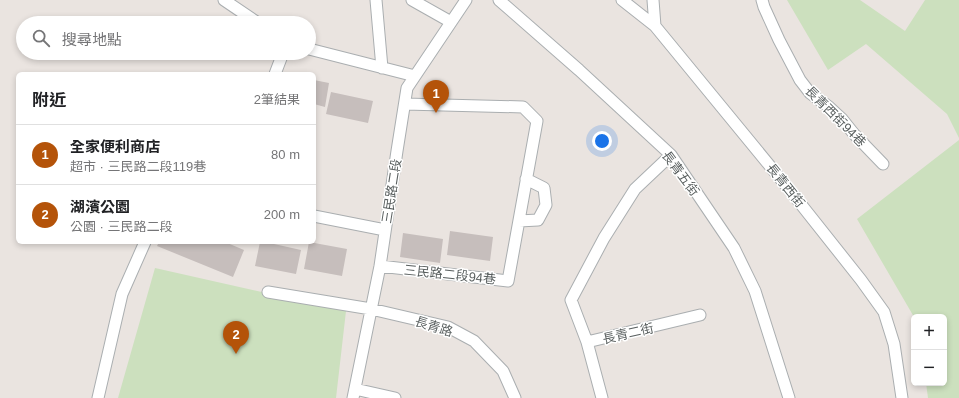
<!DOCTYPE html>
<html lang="zh-TW">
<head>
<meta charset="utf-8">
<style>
  body { margin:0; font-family:Helvetica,"Noto Sans TC",sans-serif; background:#f6f6f6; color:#202124 }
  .controls { position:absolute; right:12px; bottom:12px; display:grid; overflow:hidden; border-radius:6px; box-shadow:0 2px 6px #0003 }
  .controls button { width:36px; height:36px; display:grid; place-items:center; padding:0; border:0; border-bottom:1px solid #e0e0e0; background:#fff; color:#202124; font:20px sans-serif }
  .you { position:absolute; left:602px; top:141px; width:14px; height:14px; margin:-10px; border:3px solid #fff; border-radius:50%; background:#1a73e8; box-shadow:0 0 0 6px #1a73e833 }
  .badge { display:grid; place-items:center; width:26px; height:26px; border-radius:50%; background:#b45309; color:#fff; font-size:13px; font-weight:700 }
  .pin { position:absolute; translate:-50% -33px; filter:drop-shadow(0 1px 2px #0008) }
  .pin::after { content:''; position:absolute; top:21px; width:14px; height:12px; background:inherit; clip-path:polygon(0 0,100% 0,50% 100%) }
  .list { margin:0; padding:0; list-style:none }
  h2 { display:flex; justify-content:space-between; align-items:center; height:52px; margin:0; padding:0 16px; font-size:17px }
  h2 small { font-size:13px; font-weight:400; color:#757577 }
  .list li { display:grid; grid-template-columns:26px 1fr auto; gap:12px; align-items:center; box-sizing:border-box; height:60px; padding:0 16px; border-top:1px solid #e0e0e0 }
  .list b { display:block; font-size:15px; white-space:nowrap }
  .list p { margin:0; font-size:13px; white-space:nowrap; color:#757577 }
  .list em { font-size:13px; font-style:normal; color:#757577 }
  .icon { flex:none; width:22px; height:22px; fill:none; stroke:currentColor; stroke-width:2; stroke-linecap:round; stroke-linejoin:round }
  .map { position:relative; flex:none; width:959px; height:398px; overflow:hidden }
  .search { position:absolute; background:#fff; box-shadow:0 2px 6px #0003; left:16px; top:16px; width:300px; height:44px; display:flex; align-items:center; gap:10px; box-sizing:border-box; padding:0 14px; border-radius:22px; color:#757577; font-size:15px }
  .panel { position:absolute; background:#fff; box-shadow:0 2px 6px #0003; left:16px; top:72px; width:300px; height:172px; border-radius:6px }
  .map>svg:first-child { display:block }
  .green { fill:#cce0be }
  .building { fill:#c6bebc }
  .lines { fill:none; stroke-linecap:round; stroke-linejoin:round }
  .minor-casing { stroke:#aaaeb0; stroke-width:13 }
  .minor { stroke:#fff; stroke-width:11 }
  .labels { text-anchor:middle; stroke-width:3; stroke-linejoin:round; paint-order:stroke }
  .street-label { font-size:13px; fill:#595f5f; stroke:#fff }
</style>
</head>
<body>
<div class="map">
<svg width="959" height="398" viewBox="0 0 959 398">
  <rect width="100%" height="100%" fill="#eae4e0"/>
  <path class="green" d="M 787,0 L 860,0 L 905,31 L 925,0 L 959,0 L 959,138 L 947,114 L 866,44 L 828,70 Z
    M 959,140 L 959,398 L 928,398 L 926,383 L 944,383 L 944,317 L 914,317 L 857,219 Z
    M 155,268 L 346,311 L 336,398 L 118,398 Z"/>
  <path class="building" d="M 314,80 L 329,83 L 325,107 L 314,104 Z
    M 331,92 L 373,101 L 368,123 L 326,114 Z
    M 450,231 L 493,237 L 490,261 L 447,255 Z
    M 403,233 L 443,239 L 440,263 L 400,257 Z
    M 159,242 L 225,242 L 244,250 L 233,277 L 157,246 Z
    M 260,242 L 265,242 L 301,250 L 296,274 L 255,266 Z
    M 309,242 L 347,249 L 342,276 L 304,269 Z"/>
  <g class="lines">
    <g class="minor-casing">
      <path id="minor" d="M 224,0 L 258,23
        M 376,0 L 382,68
        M 412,0 L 451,22
        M 499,0 L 579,70 L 671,155 L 734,248 L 755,291 L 789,398
        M 622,0 L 655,26 L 788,188 L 861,280 L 884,312 L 894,344 L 902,398
        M 653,0 L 655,26
        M 762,0 L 764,7 L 779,40 L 800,80 L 810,93 L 829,107 L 842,119 L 854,134 L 883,164
        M 309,49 L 415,76
        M 275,74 L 283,53
        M 314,216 L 385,230
        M 519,221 L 538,220 L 546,205 L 544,188 L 526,179
        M 380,266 L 508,281 L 537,121 L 523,107 L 405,104
        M 268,292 L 371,309 L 448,327 L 474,341 L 503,371 L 515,398
        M 587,342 L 571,300 L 604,238 L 635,189 L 671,155
        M 355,389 L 395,398
        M 98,398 L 122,294 L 145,242
        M 353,398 L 380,266 L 397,151 L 407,88 L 466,0
        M 602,398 L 587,342 L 700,315"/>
    </g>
    <use href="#minor" class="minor"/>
  </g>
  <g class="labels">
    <g class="street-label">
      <text transform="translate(836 116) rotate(45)" y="5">長青西街94巷</text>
      <text transform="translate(681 173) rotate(53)" y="5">長青五街</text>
      <text transform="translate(786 185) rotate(51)" y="5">長青西街</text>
      <text transform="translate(391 191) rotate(-81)" y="5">三民路二段</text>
      <text transform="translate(450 274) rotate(6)" y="5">三民路二段94巷</text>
      <text transform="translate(434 326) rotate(17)" y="5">長青路</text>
      <text transform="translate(628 333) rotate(-13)" y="5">長青二街</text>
    </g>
  </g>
</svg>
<div class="controls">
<button>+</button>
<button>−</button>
</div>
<div class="you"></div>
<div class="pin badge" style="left:436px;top:113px">1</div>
<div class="pin badge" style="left:236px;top:354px">2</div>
<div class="search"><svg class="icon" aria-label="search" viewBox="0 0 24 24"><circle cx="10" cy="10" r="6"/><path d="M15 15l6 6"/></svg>搜尋地點</div>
<section class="panel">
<h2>附近<small>2筆結果</small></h2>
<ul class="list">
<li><span class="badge">1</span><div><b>全家便利商店</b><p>超市 · 三民路二段119巷</p></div><em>80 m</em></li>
<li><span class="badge">2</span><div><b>湖濱公園</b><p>公園 · 三民路二段</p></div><em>200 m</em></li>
</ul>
</section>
</div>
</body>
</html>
